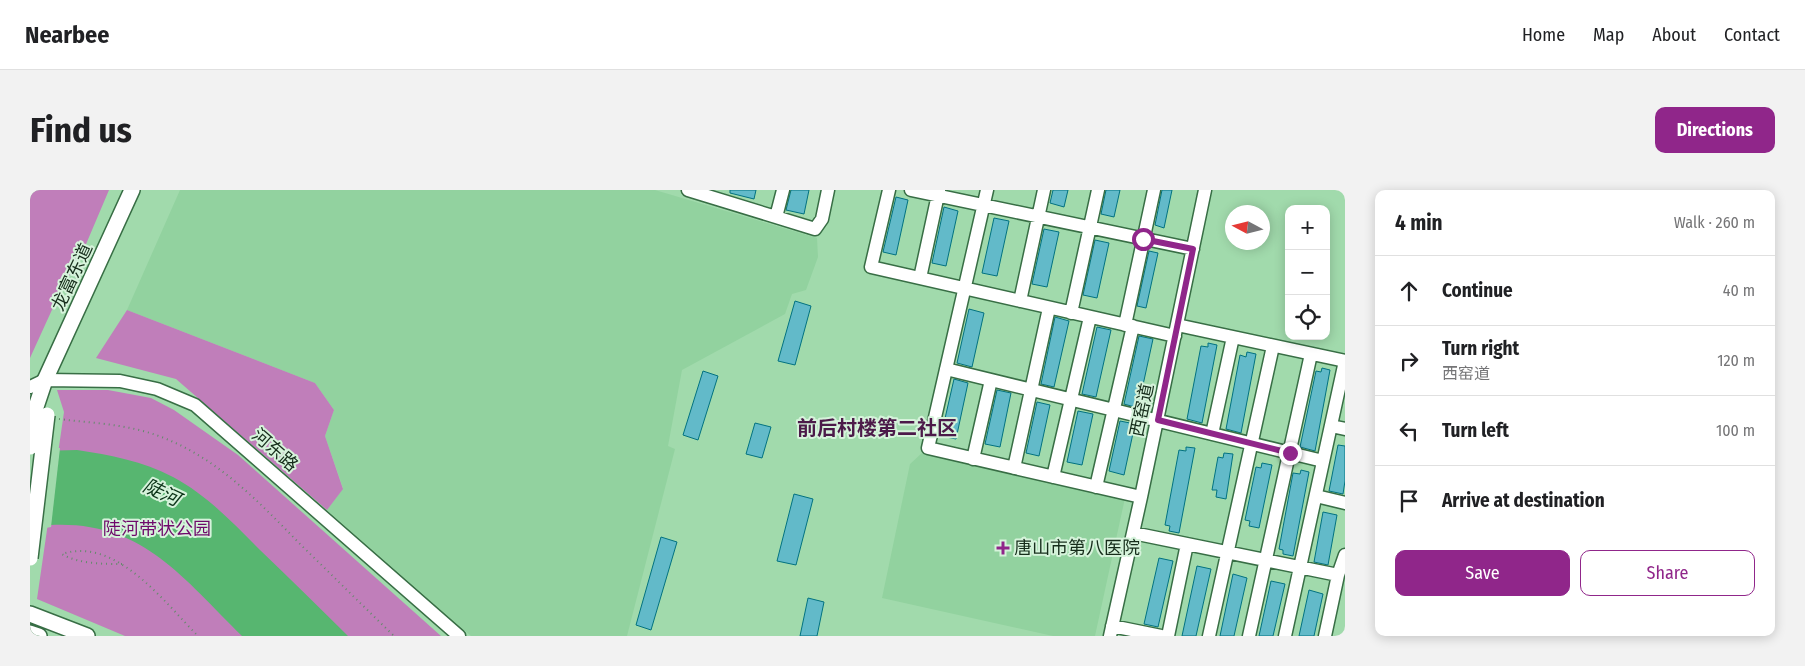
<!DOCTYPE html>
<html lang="en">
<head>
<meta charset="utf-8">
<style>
  body { margin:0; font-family:"Fira Sans Condensed","Noto Sans SC",sans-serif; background:#f2f2f2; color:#202124 }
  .controls { position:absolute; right:15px; top:15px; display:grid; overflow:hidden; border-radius:10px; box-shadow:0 2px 12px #0003 }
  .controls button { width:45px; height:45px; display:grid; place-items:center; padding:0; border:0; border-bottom:1px solid #e0e0e0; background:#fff; color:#202124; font:25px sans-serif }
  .compass { position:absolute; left:1195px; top:15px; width:45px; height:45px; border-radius:50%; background:#fff; box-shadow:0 2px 12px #0003; rotate:277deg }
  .stop { position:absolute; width:15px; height:15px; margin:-11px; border:4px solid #90268a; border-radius:50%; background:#fff }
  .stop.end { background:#90268a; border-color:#fff; box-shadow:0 1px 5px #0008 }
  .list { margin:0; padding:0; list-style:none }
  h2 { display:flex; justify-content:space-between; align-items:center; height:65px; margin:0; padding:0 20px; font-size:21px }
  h2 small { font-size:16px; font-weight:400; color:#757577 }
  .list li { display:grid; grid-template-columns:32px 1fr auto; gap:15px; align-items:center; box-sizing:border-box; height:70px; padding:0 20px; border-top:1px solid #e0e0e0 }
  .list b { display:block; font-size:19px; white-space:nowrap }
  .list p { margin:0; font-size:16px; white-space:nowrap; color:#757577 }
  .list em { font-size:16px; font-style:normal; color:#757577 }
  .actions { display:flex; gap:10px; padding:15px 20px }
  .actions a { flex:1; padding:11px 0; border:1px solid #90268a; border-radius:10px; text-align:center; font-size:18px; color:#90268a }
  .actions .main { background:#90268a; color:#fff }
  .icon { flex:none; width:28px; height:28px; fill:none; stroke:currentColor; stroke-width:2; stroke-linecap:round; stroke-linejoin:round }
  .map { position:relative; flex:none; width:1315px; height:446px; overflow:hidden; border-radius:10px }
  header { display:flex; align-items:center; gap:30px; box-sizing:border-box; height:70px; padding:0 25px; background:#fff; border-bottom:1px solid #e0e0e0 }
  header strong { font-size:24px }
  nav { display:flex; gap:28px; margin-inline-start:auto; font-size:18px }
  .intro { display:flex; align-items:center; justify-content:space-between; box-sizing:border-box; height:120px; padding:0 30px }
  h1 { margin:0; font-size:35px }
  .button { padding:12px 22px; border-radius:10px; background:#90268a; color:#fff; font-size:18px; font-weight:700 }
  main { display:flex; gap:30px; padding:0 30px }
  aside { flex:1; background:#fff; border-radius:10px; box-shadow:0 2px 12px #0003 }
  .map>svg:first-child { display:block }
  .built { fill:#92d29f }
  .green { fill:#c07eba }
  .water { fill:#57b670 }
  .pier { fill:#a1daac }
  .building { fill:#62bac9; stroke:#027280 }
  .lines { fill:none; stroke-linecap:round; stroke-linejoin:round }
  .minor-casing { stroke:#386e45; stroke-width:15 }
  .major-casing { stroke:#386e45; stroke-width:18 }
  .path { stroke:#628b6a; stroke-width:2; stroke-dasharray:1 4; stroke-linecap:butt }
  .minor { stroke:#fff; stroke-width:12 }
  .major { stroke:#fff; stroke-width:15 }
  .major-bridge-casing { stroke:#386e45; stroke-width:18; stroke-linecap:butt }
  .major-bridge { stroke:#fff; stroke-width:15 }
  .route { stroke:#90268a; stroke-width:6 }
  .poi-dot { fill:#90268a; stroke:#d6f3db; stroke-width:2 }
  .labels { text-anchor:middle; stroke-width:4; stroke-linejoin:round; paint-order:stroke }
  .street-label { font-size:18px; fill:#162d1b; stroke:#d6f3db }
  .park-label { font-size:18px; fill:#6f096b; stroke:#d6f3db }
  .poi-label { font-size:18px; fill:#162d1b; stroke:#d6f3db; text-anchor:start }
  .water-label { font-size:19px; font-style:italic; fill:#0b3318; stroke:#d6f3db }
  .quarter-label { font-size:20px; font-weight:bold; fill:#4c1a49; stroke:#d6f3db }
</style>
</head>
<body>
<header>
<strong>Nearbee</strong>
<nav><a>Home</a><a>Map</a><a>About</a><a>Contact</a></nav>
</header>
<div class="intro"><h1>Find us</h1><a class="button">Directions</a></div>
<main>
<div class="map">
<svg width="1315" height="446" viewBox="0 0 1315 446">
  <rect width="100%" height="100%" fill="#a1daac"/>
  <path class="built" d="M 150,0 L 625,0 L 787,48 L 788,67 L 776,100 L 762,104 L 755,124 L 652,180 L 638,256 L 645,259 L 597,446 L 441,446 L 297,320 L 313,298 L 295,246 L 304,220 L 285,193 L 97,120 Z
    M 893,262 L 1095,308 L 1065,446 L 1023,446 L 852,408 L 880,274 Z"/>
  <path class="green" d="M 0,0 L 79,0 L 51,66 L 31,100 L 0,168 Z
    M 97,120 L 285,193 L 304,220 L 295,246 L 313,299 L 297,320 L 146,189 L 66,168 Z
    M 27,200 L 78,200 L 121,208 L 144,220 L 208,265 L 411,446 L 95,446 L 7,409 L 34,222 Z"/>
  <path class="water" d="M 47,260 C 80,265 113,271 143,287 C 177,305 203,333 230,360 C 260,389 289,417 318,446 L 212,446 C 148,383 108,326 9,336 L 9,261 Z"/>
  <path class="pier" d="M 30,258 L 21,337 L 0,341 L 0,260 Z"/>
  <path class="building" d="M 700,0 L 726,0 L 724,9 L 700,3 Z
    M 761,0 L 779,0 L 774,24 L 756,20 Z
    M 1023,0 L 1038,0 L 1034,17 L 1020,13 Z
    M 1076,0 L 1090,0 L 1084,27 L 1071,24 Z
    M 1132,0 L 1142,0 L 1134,38 L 1125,35 Z
    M 866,7 L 878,10 L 866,65 L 853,62 Z
    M 914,17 L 928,21 L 916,76 L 902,73 Z
    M 964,28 L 979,31 L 967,86 L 952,83 Z
    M 1014,39 L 1029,42 L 1017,97 L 1002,94 Z
    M 1065,50 L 1079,53 L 1067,108 L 1053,105 Z
    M 1119,61 L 1128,63 L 1116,118 L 1107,116 Z
    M 765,111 L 781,116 L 765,175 L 748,171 Z
    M 939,119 L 954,123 L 942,177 L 927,173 Z
    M 1025,127 L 1039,131 L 1024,197 L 1011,194 Z
    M 1067,137 L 1081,140 L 1066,207 L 1052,204 Z
    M 1109,146 L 1123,149 L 1108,218 L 1094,214 Z
    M 1178,153 L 1187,155 L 1172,233 L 1157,229 L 1171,156 L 1178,157 Z
    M 1217,162 L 1226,164 L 1211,243 L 1196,239 L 1210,165 L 1216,167 Z
    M 1292,178 L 1300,180 L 1285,261 L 1270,257 L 1286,181 L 1291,182 Z
    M 673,181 L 688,186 L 668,250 L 653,245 Z
    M 924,189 L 938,193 L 926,249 L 911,246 Z
    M 967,200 L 981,203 L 970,257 L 955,254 Z
    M 1007,212 L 1020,215 L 1009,266 L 996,263 Z
    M 1048,221 L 1063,224 L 1052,275 L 1037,272 Z
    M 1090,231 L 1105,234 L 1094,285 L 1079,281 Z
    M 725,233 L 741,237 L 732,268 L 716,264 Z
    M 1308,255 L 1315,256 L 1315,291 L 1313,304 L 1299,301 Z
    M 1156,257 L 1165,258 L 1149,343 L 1139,341 L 1140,336 L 1135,335 L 1149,260 L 1156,261 Z
    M 1194,263 L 1203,264 L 1196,309 L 1186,307 L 1187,300 L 1182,300 L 1188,267 L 1193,268 Z
    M 1232,273 L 1242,275 L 1229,338 L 1219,336 L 1220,331 L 1215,330 L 1226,277 L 1231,278 Z
    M 1271,280 L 1279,282 L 1263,366 L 1253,364 L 1253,360 L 1249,359 L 1263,283 L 1270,284 Z
    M 764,304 L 783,309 L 766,375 L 747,371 Z
    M 1293,322 L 1307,325 L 1298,375 L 1284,372 Z
    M 631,347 L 647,352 L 621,440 L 606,435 Z
    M 1129,368 L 1143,371 L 1128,437 L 1114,434 Z
    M 1167,376 L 1181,379 L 1166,446 L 1152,446 Z
    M 1203,384 L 1217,388 L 1204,446 L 1190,446 Z
    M 1241,391 L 1255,394 L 1243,446 L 1229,446 Z
    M 1279,400 L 1293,404 L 1284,446 L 1269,446 Z
    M 778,408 L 794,412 L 787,446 L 770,446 Z"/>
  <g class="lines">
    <g class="minor-casing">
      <path id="minor" d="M 658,0 L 785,39 L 792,29 L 798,0
        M 859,0 L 841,77 L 1145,146
        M 881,0 L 1163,59
        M 957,0 L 898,258 L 1111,307
        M 746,27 L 753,0
        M 890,88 L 909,0
        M 990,111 L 1014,0
        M 1041,123 L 1068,0
        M 1095,135 L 1124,0
        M 1147,135 L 1315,171
        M 916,179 L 1293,271
        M 0,197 L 15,190 L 90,191 L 127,199 L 165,215 L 429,446
        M 1301,236 L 1315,239
        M 1182,244 L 1203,147
        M 943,269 L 961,190
        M 984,278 L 1019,118
        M 1023,287 L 1060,127
        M 1066,297 L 1103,136
        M 1286,306 L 1315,313
        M 1103,343 L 1308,385
        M 1082,436 L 1131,446
        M 1080,446 L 1111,307 L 1175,0
        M 1138,446 L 1157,354
        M 1179,446 L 1243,156
        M 1219,446 L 1281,164
        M 1255,446 L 1315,171
        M 1295,446 L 1308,385 L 1315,365"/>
    </g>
    <g class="major-casing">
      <path id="major" d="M 4,223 L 15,190 L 102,0
        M 0,424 L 57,446
        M 0,443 L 9,446"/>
    </g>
    <path class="path" d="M 29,229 C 61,233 95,234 126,245 C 186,266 228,311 272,356 C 303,386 333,416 364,446
      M 92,374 C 74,374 48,374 32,364 C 86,346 135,413 168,446"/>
    <use href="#minor" class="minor"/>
    <use href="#major" class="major"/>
    <g class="major-bridge-casing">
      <path id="major-bridge" d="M 0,257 L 4,223
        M 0,368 L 17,225"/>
    </g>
    <use href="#major-bridge" class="major-bridge"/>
  </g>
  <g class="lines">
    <path class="route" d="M 1113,49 L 1163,59 L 1128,230 L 1260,263"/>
  </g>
  <path class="poi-dot" d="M970.5 350.5h5v5h5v5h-5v5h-5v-5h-5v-5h5z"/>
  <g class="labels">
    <g class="street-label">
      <text transform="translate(42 87) rotate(-65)" y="6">龙富东道</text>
      <text transform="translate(1112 220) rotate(-78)" y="6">西窑道</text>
      <text transform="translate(245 260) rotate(41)" y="6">河东路</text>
    </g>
    <g class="park-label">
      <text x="127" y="345">陡河带状公园</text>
    </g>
    <g class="poi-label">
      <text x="984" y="364">唐山市第八医院</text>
    </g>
    <g class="water-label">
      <text transform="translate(132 302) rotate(25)" y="7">陡河</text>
    </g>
    <g class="quarter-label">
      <text x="847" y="245">前后村楼第二社区</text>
    </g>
  </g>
</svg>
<div class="controls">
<button>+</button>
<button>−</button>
<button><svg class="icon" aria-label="locate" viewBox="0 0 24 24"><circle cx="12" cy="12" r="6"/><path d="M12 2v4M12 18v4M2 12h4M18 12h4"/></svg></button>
</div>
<svg class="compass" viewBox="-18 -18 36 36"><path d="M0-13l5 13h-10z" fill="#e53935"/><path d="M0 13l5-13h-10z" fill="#757577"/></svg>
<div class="stop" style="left:1113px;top:49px"></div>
<div class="stop end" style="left:1260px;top:263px"></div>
</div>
<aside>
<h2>4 min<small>Walk · 260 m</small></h2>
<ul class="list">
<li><svg class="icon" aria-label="ahead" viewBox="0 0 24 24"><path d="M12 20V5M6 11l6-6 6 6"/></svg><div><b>Continue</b></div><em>40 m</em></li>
<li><svg class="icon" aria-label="right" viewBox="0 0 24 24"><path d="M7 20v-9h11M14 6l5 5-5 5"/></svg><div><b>Turn right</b><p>西窑道</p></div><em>120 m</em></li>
<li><svg class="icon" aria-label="left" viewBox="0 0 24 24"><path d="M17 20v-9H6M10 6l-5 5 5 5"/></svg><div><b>Turn left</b></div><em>100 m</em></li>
<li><svg class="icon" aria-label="arrive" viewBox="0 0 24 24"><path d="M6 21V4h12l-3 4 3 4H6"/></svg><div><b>Arrive at destination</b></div></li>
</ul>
<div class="actions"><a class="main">Save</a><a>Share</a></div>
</aside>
</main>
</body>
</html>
